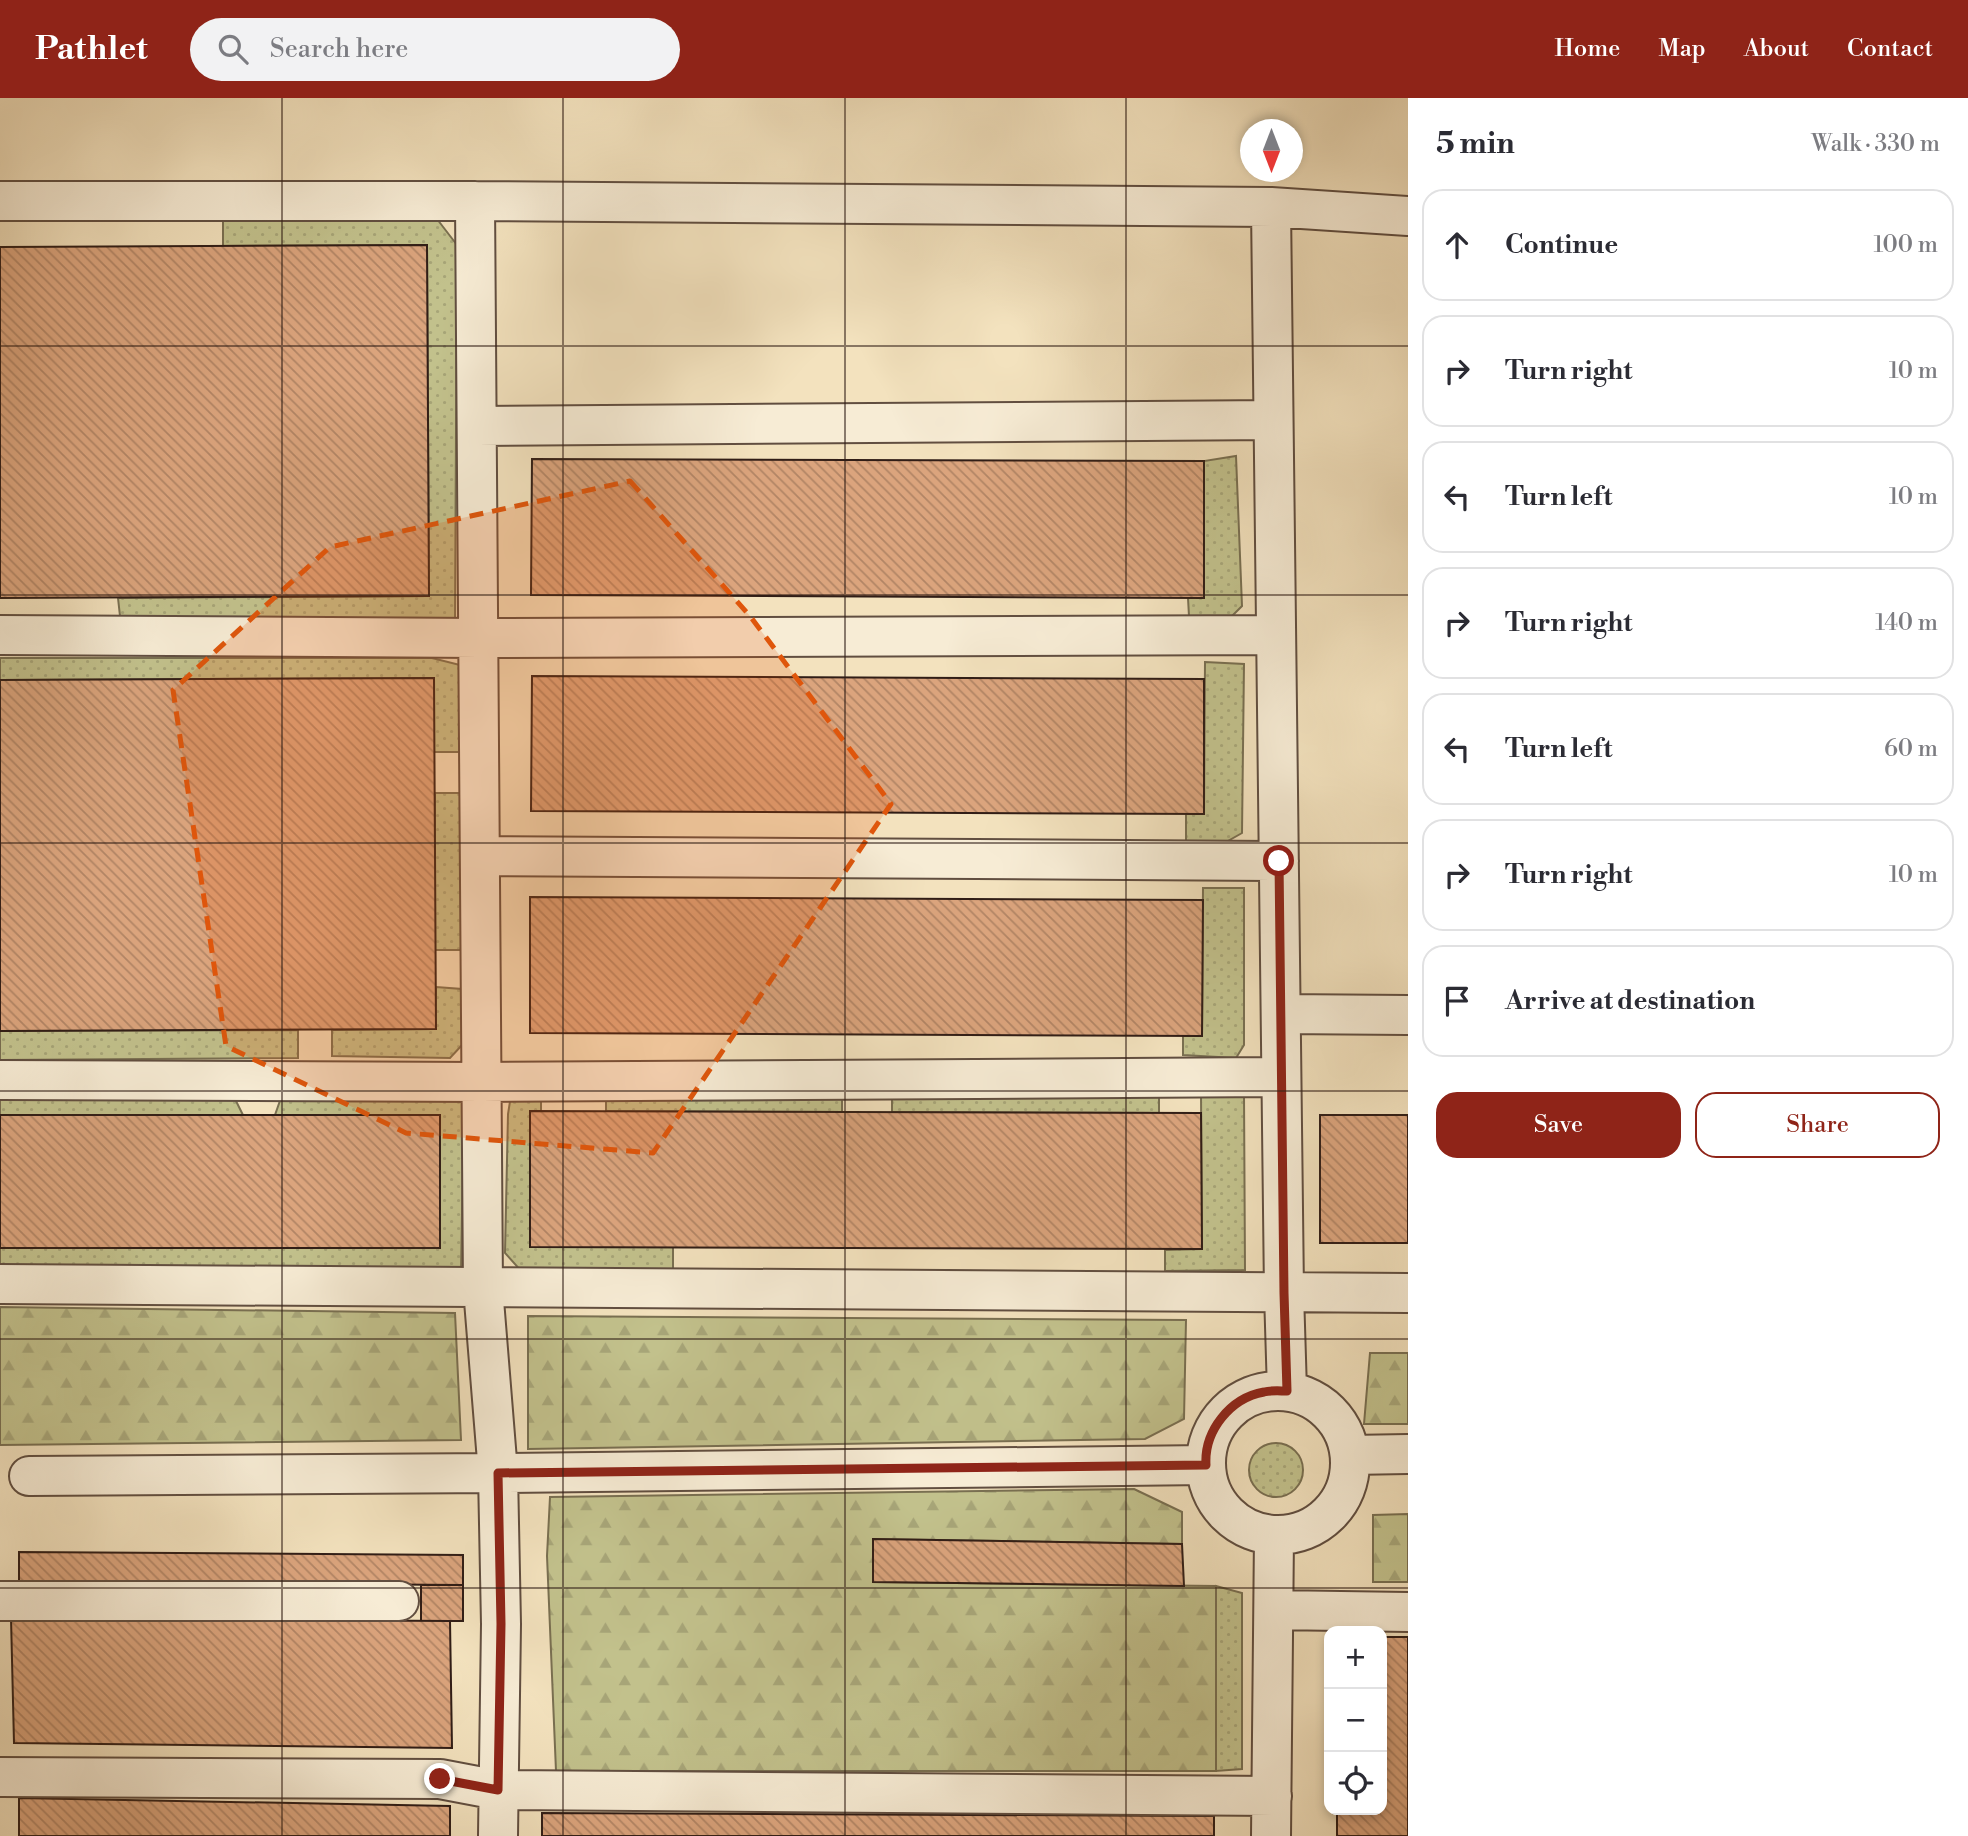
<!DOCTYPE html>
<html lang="en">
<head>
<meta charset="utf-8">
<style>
  body { margin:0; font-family:"Libre Bodoni",serif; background:#f2f2f3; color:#2b2b33 }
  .controls { position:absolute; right:21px; bottom:21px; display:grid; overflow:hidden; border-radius:14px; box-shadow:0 4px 10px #0003 }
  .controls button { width:63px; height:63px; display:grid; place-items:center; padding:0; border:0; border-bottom:2px solid #e1e1e2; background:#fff; color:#2b2b33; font:35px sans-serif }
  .compass { position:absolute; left:1240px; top:21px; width:63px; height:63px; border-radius:50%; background:#fff; box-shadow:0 4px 10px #0003; rotate:180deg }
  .stop { position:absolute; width:21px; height:21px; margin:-16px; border:5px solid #8f2418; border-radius:50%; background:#fff }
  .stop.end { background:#8f2418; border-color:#fff; box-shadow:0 2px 7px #0008 }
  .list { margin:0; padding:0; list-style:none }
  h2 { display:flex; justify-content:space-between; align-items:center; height:91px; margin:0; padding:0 28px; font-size:30px }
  h2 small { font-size:23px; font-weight:400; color:#7c7c81 }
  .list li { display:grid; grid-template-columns:46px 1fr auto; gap:21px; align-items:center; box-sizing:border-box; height:112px; margin:0 14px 14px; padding:0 14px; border:2px solid #e1e1e2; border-radius:21px }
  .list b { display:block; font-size:26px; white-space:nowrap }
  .list em { font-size:23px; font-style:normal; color:#7c7c81 }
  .actions { display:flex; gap:14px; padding:21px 28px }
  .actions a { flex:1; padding:16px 0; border:2px solid #8f2418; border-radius:21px; text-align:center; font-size:24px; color:#8f2418 }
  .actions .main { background:#8f2418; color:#fff }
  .icon { flex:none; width:38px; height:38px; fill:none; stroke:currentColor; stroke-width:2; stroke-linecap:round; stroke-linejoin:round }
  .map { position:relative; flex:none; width:1408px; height:1738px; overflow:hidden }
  header { display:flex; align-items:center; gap:42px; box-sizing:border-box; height:98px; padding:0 35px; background:#8f2418; color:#fff }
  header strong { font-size:33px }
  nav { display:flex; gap:38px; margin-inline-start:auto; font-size:24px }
  .search { width:490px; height:63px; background:#f2f2f3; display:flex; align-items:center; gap:18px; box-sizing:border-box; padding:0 24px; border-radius:38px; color:#7c7c81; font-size:26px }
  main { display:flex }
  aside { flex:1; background:#fff }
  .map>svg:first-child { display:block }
  .forest { fill:url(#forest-firs); stroke:#796f51; stroke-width:2 }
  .garden { fill:url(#garden-dots); stroke:#796f51; stroke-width:2 }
  .building { fill:url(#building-back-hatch); stroke:#301d16; stroke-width:2 }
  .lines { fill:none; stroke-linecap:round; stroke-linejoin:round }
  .minor-casing { stroke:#614e40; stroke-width:42 }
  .minor { stroke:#f7ecd5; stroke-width:38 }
  .route { stroke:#8f2418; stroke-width:9 }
  .marked { fill:#df560c; fill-opacity:0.2; stroke:#df560c; stroke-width:5; stroke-dasharray:14 9; stroke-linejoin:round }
  .grid { fill:none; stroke:#301d16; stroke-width:2; stroke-opacity:0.55 }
</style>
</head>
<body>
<header>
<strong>Pathlet</strong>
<div class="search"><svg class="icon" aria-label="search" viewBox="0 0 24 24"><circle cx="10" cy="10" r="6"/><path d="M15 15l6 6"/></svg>Search here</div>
<nav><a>Home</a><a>Map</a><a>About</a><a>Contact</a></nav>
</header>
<main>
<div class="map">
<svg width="1408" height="1738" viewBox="0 0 1408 1738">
  <defs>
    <pattern id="forest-firs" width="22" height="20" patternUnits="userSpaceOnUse" patternTransform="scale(1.75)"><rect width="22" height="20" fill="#c2c18c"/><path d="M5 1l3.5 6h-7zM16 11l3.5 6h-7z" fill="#a7a578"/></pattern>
    <pattern id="garden-dots" width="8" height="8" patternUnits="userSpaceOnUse" patternTransform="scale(1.75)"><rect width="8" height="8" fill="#c2c18c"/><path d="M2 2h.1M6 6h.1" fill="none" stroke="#a7a578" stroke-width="1.8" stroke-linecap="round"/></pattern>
    <pattern id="building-back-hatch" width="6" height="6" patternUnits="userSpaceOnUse" patternTransform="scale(1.75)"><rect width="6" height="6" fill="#dba47d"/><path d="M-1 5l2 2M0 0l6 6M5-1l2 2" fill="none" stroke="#b28565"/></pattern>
  </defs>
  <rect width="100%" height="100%" fill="#f3e2be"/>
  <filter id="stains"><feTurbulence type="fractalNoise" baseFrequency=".00286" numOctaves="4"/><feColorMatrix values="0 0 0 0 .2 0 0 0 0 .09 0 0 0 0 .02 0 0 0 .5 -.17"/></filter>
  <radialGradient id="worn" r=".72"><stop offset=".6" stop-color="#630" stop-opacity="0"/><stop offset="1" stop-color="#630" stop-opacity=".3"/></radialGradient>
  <path class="forest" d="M 0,1209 L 455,1215 L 461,1342 L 0,1347 Z
    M 528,1218 L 1186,1222 L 1184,1321 L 1145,1341 L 528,1351 Z
    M 1370,1255 L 1408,1255 L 1408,1326 L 1364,1326 Z
    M 1134,1391 L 1182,1414 L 1182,1446 L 873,1441 L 873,1484 L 1216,1488 L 1216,1673 L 556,1673 L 547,1458 L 550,1399 Z
    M 1408,1416 L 1408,1484 L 1373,1484 L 1373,1417 Z"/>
  <path class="garden" d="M 437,121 L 457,147 L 455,525 L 121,527 L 118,500 L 429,498 L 427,147 L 223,148 L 223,123 Z
    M 1236,358 L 1242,508 L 1230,520 L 1189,518 L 1188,500 L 1204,499 L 1204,363 Z
    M 0,560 L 432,560 L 460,567 L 462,654 L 434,654 L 434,580 L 0,582 Z
    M 1205,564 L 1244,566 L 1242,735 L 1226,744 L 1186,743 L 1186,716 L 1204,716 Z
    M 435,695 L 462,695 L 466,852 L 435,852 Z
    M 1203,790 L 1244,790 L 1244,947 L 1236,960 L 1183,957 L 1183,938 L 1202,937 Z
    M 436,889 L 462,891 L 462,947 L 450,960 L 332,958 L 332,932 L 435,931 Z
    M 298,932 L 298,960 L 0,962 L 0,933 Z
    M 606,992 L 842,994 L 842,1014 L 606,1013 Z
    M 464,995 L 461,1175 L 0,1173 L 0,1150 L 440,1150 L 440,1017 L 275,1017 L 282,997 Z
    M 892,995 L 1159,997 L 1159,1015 L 892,1014 Z
    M 1201,996 L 1244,996 L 1245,1172 L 1165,1173 L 1165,1152 L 1202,1151 Z
    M 511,997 L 541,997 L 541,1013 L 530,1013 L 530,1149 L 673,1149 L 673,1171 L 522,1174 L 505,1155 L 508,1016 Z
    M 0,999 L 234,999 L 243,1017 L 0,1017 Z
    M1249 1372a27 27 0 1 1 54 0a27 27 0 1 1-54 0Z
    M 1216,1488 L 1242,1495 L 1242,1671 L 1216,1673 Z"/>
  <path class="building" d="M 427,147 L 429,498 L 0,500 L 0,149 Z
    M 532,361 L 1204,363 L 1204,500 L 531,497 Z
    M 532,578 L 1204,581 L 1204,716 L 531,713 Z
    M 434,580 L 436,931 L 0,933 L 0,582 Z
    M 530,799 L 1203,802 L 1202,938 L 530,935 Z
    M 530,1013 L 1201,1015 L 1202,1151 L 530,1149 Z
    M 0,1017 L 440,1017 L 440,1150 L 0,1150 Z
    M 1320,1017 L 1408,1017 L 1408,1145 L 1320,1145 Z
    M 873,1441 L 1182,1446 L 1184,1488 L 873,1484 Z
    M 19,1454 L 463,1457 L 463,1487 L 19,1484 Z
    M 421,1487 L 463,1487 L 463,1523 L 421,1523 Z
    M 11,1520 L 450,1523 L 452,1650 L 14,1645 Z
    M 1382,1539 L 1408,1539 L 1408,1738 L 1337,1738 L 1337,1712 L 1382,1712 Z
    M 19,1700 L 450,1708 L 450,1738 L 19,1738 Z
    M 542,1715 L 1214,1718 L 1214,1738 L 542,1738 Z"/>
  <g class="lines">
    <g class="minor-casing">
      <path id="minor" d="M 0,103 L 475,103 L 1271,109 L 1408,118
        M 475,103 L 483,1190 L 498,1375 L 501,1526 L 498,1738
        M 1271,109 L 1284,1195 L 1287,1293
        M 477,328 L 1273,322
        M 0,537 L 479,540 L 1276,537
        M 480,758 L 1279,763
        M 1281,916 L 1408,917
        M 0,982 L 482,984 L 1281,979
        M 0,1186 L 1408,1195
        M1206 1365a72 72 0 1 1 144 0a72 72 0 1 1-144 0Z
        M 1350,1357 L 1408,1356
        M 29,1378 L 498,1375 L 1206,1367
        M 0,1503 L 399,1503
        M 1274,1512 L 1408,1514
        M 0,1679 L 440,1681 L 498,1692 L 1272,1698
        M 1271,1738 L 1274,1438"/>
    </g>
    <use href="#minor" class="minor"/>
  </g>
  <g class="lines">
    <path class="route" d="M 440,1681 L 498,1692 L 501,1526 L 498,1375 L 1206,1367 C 1204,1333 1230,1300 1264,1294 C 1272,1292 1280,1293 1287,1293 L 1284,1195 L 1279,763"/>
  </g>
  <path class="marked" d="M 630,383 L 750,518 L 891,706 L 653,1055 L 406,1035 L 226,948 L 173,592 L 330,449 Z"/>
  <path class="grid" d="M 282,0 L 282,1738M 563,0 L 563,1738M 845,0 L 845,1738M 1126,0 L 1126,1738M 0,248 L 1408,248M 0,497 L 1408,497M 0,745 L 1408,745M 0,993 L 1408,993M 0,1241 L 1408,1241M 0,1490 L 1408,1490"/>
  <rect width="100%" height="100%" filter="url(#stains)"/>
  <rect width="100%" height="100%" fill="url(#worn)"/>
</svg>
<div class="controls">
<button>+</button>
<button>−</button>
<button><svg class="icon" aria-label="locate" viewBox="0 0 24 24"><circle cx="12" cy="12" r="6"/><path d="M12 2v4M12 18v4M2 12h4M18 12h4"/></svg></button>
</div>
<svg class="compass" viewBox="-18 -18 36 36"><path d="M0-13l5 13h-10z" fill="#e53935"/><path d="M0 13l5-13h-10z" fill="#7c7c81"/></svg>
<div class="stop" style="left:1279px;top:763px"></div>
<div class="stop end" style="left:440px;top:1681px"></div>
</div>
<aside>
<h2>5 min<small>Walk · 330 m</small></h2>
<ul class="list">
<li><svg class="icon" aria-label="ahead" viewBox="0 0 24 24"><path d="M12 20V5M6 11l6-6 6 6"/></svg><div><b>Continue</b></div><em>100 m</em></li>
<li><svg class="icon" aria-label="right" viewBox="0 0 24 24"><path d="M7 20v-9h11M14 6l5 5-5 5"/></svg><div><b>Turn right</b></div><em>10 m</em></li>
<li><svg class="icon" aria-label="left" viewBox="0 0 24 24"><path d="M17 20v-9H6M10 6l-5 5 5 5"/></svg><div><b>Turn left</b></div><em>10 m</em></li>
<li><svg class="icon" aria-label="right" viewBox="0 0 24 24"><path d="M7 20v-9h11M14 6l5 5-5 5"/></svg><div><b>Turn right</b></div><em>140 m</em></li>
<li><svg class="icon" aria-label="left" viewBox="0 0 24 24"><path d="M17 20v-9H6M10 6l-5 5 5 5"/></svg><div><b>Turn left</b></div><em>60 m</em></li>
<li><svg class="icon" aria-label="right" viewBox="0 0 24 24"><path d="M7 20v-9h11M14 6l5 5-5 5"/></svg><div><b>Turn right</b></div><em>10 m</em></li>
<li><svg class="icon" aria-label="arrive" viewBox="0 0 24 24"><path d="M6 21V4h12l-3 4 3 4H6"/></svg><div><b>Arrive at destination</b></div></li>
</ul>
<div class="actions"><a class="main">Save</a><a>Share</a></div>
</aside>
</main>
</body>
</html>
